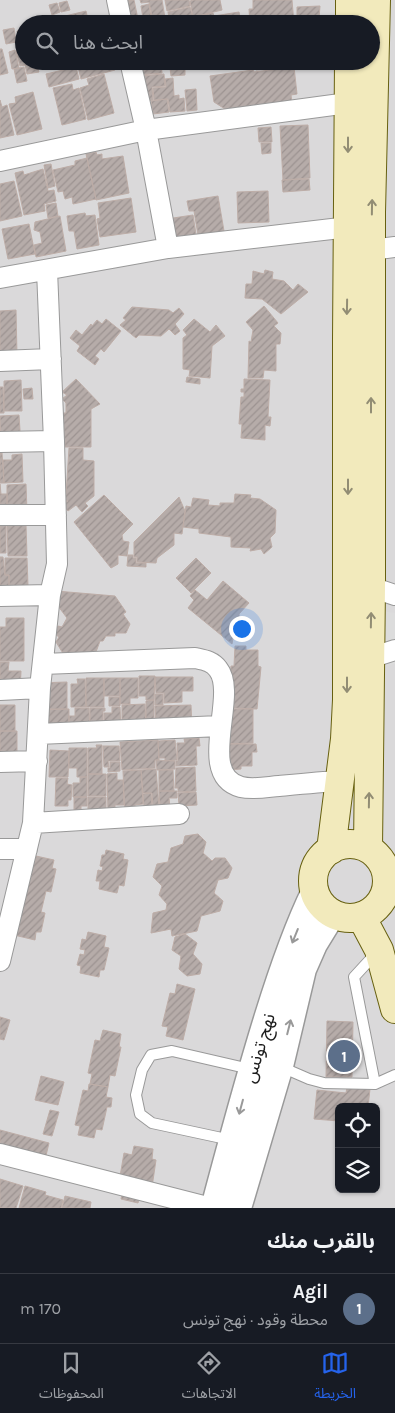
<!DOCTYPE html>
<html lang="ar">
<head>
<meta charset="utf-8">
<style>
  body { margin:0; font-family:Karla,"Noto Sans Arabic",sans-serif; background:#20242c; color:#f1f3f6; direction:rtl }
  .controls { position:absolute; right:15px; bottom:15px; display:grid; overflow:hidden; border-radius:8px; box-shadow:0 1px 4px #0004 }
  .controls button { width:45px; height:45px; display:grid; place-items:center; padding:0; border:0; border-bottom:1px solid #363941; background:#171b24; color:#f1f3f6; font:25px sans-serif }
  .you { position:absolute; left:241px; top:628px; width:18px; height:18px; margin:-12px; border:4px solid #fff; border-radius:50%; background:#1a73e8; box-shadow:0 0 0 8px #1a73e833 }
  .badge { display:grid; place-items:center; width:32px; height:32px; border-radius:50%; background:#2563eb; color:#fff; font-size:16px; font-weight:700 }
  .pin { position:absolute; translate:-50% -50%; border:2px solid #fff; box-shadow:0 1px 5px #0006 }
  .list { margin:0; padding:0; list-style:none }
  h2 { display:flex; justify-content:space-between; align-items:center; height:65px; margin:0; padding:0 20px; font-size:21px }
  h2 small { font-size:16px; font-weight:400; color:#9ea1a6 }
  .list li { display:grid; grid-template-columns:32px 1fr auto; gap:15px; align-items:center; box-sizing:border-box; height:70px; padding:0 20px; border-top:1px solid #363941 }
  .list b { display:block; font-size:19px; white-space:nowrap }
  .list p { margin:0; font-size:16px; white-space:nowrap; color:#9ea1a6 }
  .list em { font-size:16px; font-style:normal; color:#9ea1a6 }
  .icon { flex:none; width:28px; height:28px; fill:none; stroke:currentColor; stroke-width:2; stroke-linecap:round; stroke-linejoin:round }
  .map { position:relative; flex:none; width:395px; height:1208px; overflow:hidden; direction:ltr }
  .search { position:absolute; background:#171b24; box-shadow:0 1px 4px #0004; left:15px; right:15px; top:15px; height:55px; display:flex; align-items:center; gap:12px; box-sizing:border-box; padding:0 18px; border-radius:28px; color:#9ea1a6; font-size:19px }
  .sheet { height:135px; background:#171b24 }
  nav { display:flex; justify-content:space-around; align-items:center; box-sizing:border-box; height:70px; border-top:1px solid #363941; background:#171b24; font-size:14px; color:#9ea1a6 }
  nav a { display:grid; justify-items:center; gap:2px }
  nav .on { color:#2563eb }
  .map>svg:first-child { display:block }
  .residential { fill:#dad9da; fill-rule:evenodd }
  .parking { fill:#dcdcdc }
  .building { fill:url(#building-hatch); stroke:#bdada7 }
  .lines { fill:none; stroke-linecap:round; stroke-linejoin:round }
  .service-casing { stroke:#999; stroke-width:12 }
  .minor-casing { stroke:#999; stroke-width:22 }
  .tertiary-casing { stroke:#999; stroke-width:29 }
  .secondary-casing { stroke:#676010; stroke-width:30 }
  .service { stroke:#fff; stroke-width:10 }
  .minor { stroke:#fff; stroke-width:20 }
  .tertiary { stroke:#fff; stroke-width:26 }
  .secondary { stroke:#f2eabc; stroke-width:28 }
  .oneway { stroke:#928d74 }
  .oneway2 { stroke:#999 }
  .labels { text-anchor:middle; stroke-width:4; stroke-linejoin:round; paint-order:stroke }
  .street-label { font-size:18px; fill:#1c1c1c; stroke:#fff }
</style>
</head>
<body>
<div class="map">
<svg width="395" height="1208" viewBox="0 0 395 1208">
  <defs>
    <pattern id="building-hatch" width="6" height="6" patternUnits="userSpaceOnUse" patternTransform="scale(1.25)"><rect width="6" height="6" fill="#b6aca9"/><path d="M-1 1l2-2M0 6l6-6M5 7l2-2" fill="none" stroke="#9c9391"/></pattern>
  </defs>
  <rect width="100%" height="100%" fill="#ede8e3"/>
  <path class="residential" d="M 0,0 L 395,0 L 395,1208 L 0,1208 ZM 24,24 L 371,24 L 371,61 L 24,61 ZM 339,1107 L 376,1107 L 376,1189 L 339,1189 Z"/>
  <path class="parking" d="M 374,610 L 395,613 L 395,664 L 379,667 Z"/>
  <path class="building" d="M 111,0 L 134,0 L 139,24 L 115,24 Z
    M 140,0 L 162,0 L 165,18 L 153,21 L 149,2 L 141,3 Z
    M 165,0 L 189,0 L 190,6 L 167,11 Z
    M 193,0 L 220,0 L 222,10 L 193,17 L 190,1 Z
    M 253,0 L 292,0 L 294,24 L 250,24 L 249,9 L 253,9 Z
    M 67,1 L 70,10 L 61,12 L 59,3 Z
    M 57,3 L 60,12 L 52,15 L 49,5 Z
    M 149,4 L 151,17 L 143,18 L 141,6 Z
    M 320,6 L 319,18 L 308,18 L 308,20 L 302,20 L 297,16 L 297,7 Z
    M 190,7 L 194,22 L 170,24 L 168,12 Z
    M 86,11 L 89,24 L 65,24 L 65,16 Z
    M 239,12 L 241,24 L 203,23 L 202,15 L 213,13 L 214,16 Z
    M 14,28 L 16,42 L 6,44 L 3,30 Z
    M 24,29 L 24,61 L 58,61 L 59,64 L 38,69 L 39,72 L 27,74 L 25,65 L 20,66 L 16,51 L 21,49 L 17,31 Z
    M 0,49 L 2,49 L 8,73 L 0,75 Z
    M 15,50 L 19,68 L 12,69 L 9,52 Z
    M 99,61 L 113,61 L 115,70 L 81,79 L 78,67 Z
    M 140,61 L 164,61 L 161,62 L 162,73 L 140,75 Z
    M 184,61 L 184,66 L 163,68 L 162,62 Z
    M 216,61 L 241,61 L 242,66 L 225,68 L 224,63 L 217,64 Z
    M 251,61 L 294,61 L 295,67 L 256,70 L 255,64 L 251,65 Z
    M 24,67 L 27,81 L 17,83 L 14,69 Z
    M 76,67 L 79,79 L 49,87 L 46,74 Z
    M 185,67 L 185,75 L 171,76 L 170,68 Z
    M 294,67 L 297,94 L 291,95 L 292,104 L 231,111 L 231,109 L 225,109 L 214,102 L 210,76 L 253,70 L 254,72 Z
    M 104,74 L 114,113 L 88,120 L 80,88 L 89,85 L 87,79 Z
    M 164,74 L 165,86 L 152,87 L 153,100 L 142,102 L 140,76 Z
    M 173,78 L 174,96 L 179,95 L 179,99 L 184,98 L 185,111 L 170,112 L 168,99 L 154,100 L 153,88 L 166,87 L 165,79 Z
    M 72,84 L 73,90 L 79,88 L 86,119 L 62,125 L 53,88 Z
    M 196,89 L 197,110 L 187,111 L 185,90 Z
    M 33,92 L 42,129 L 17,135 L 9,104 L 16,103 L 15,97 Z
    M 167,99 L 169,112 L 153,114 L 151,101 Z
    M 0,100 L 2,107 L 7,105 L 14,135 L 0,138 Z
    M 308,125 L 310,178 L 283,180 L 280,126 Z
    M 271,127 L 272,142 L 259,142 L 258,128 Z
    M 261,143 L 271,143 L 271,153 L 262,154 Z
    M 96,152 L 97,155 L 102,154 L 102,159 L 123,156 L 129,193 L 96,200 L 86,154 Z
    M 87,158 L 96,199 L 73,204 L 72,197 L 65,199 L 63,191 L 58,192 L 53,170 L 75,165 L 75,161 Z
    M 51,164 L 55,186 L 48,188 L 44,165 Z
    M 43,169 L 48,191 L 54,190 L 56,201 L 44,204 L 45,211 L 24,215 L 15,173 L 23,171 L 24,175 Z
    M 309,179 L 310,190 L 283,192 L 282,180 Z
    M 14,181 L 22,216 L 0,221 L 0,184 Z
    M 268,191 L 269,222 L 238,223 L 237,192 Z
    M 218,196 L 224,231 L 198,235 L 194,211 L 189,211 L 187,201 Z
    M 131,198 L 136,232 L 100,237 L 97,219 L 100,218 L 98,203 Z
    M 56,203 L 58,216 L 48,218 L 46,205 Z
    M 85,213 L 86,216 L 95,215 L 99,245 L 77,249 L 74,231 L 69,231 L 67,216 Z
    M 193,215 L 198,247 L 162,252 L 160,220 Z
    M 60,216 L 66,251 L 36,257 L 34,245 L 42,243 L 40,232 L 34,230 L 35,222 Z
    M 29,224 L 35,254 L 8,259 L 2,229 Z
    M 265,270 L 273,272 L 272,279 L 284,281 L 293,290 L 298,284 L 308,292 L 281,314 L 262,299 L 245,298 L 246,284 L 252,284 L 253,271 L 264,274 Z
    M 264,306 L 278,323 L 274,326 L 281,333 L 280,344 L 276,344 L 276,371 L 264,370 L 263,378 L 248,378 L 249,341 L 251,342 L 253,330 L 246,322 Z
    M 132,307 L 169,310 L 173,313 L 179,308 L 184,314 L 175,324 L 180,331 L 175,335 L 169,329 L 161,336 L 139,335 L 136,338 L 120,325 L 126,320 L 123,318 Z
    M 16,310 L 17,356 L 0,356 L 0,311 Z
    M 106,319 L 121,331 L 104,352 L 101,349 L 95,356 L 99,359 L 95,365 L 77,351 L 80,346 L 70,338 L 76,330 L 82,335 L 91,324 L 92,326 L 97,320 L 102,324 Z
    M 194,319 L 210,332 L 216,325 L 225,336 L 212,346 L 210,378 L 189,376 L 190,370 L 183,369 L 183,338 L 187,335 L 183,330 Z
    M 187,377 L 200,379 L 200,384 L 186,382 Z
    M 76,379 L 100,404 L 91,409 L 91,447 L 65,447 L 63,413 L 66,413 L 66,403 L 62,399 L 67,395 L 62,392 Z
    M 244,379 L 270,380 L 268,417 L 271,417 L 270,426 L 265,425 L 265,440 L 241,438 L 242,424 L 239,424 L 241,397 L 244,397 L 244,392 L 241,392 L 241,389 L 244,389 Z
    M 21,380 L 22,411 L 4,411 L 4,381 Z
    M 0,387 L 3,387 L 4,413 L 0,413 Z
    M 32,388 L 33,399 L 24,399 L 23,389 Z
    M 19,415 L 21,446 L 1,447 L 0,416 Z
    M 69,448 L 83,448 L 83,460 L 94,461 L 94,496 L 85,503 L 88,506 L 82,512 L 76,505 L 68,511 L 62,504 L 68,501 L 63,499 L 63,495 L 66,495 Z
    M 0,453 L 2,453 L 4,483 L 0,483 Z
    M 22,454 L 23,482 L 4,483 L 3,460 L 12,460 L 12,455 Z
    M 0,484 L 1,494 L 7,494 L 7,511 L 0,511 Z
    M 26,484 L 27,512 L 7,513 L 7,485 Z
    M 235,494 L 251,495 L 250,498 L 260,499 L 276,510 L 275,533 L 270,538 L 272,547 L 264,554 L 261,549 L 250,551 L 251,548 L 231,547 L 231,537 L 199,533 L 199,529 L 183,527 L 186,506 L 191,507 L 193,498 L 209,500 L 208,505 L 220,506 L 220,503 L 234,503 Z
    M 104,495 L 133,524 L 122,535 L 123,541 L 129,542 L 127,556 L 118,555 L 118,564 L 111,568 L 74,522 Z
    M 179,497 L 185,511 L 182,534 L 174,533 L 174,545 L 157,558 L 156,563 L 137,562 L 137,557 L 134,557 L 134,542 Z
    M 0,523 L 6,523 L 6,553 L 0,553 Z
    M 7,525 L 26,525 L 27,556 L 8,556 Z
    M 128,555 L 133,555 L 133,558 L 136,558 L 136,563 L 146,563 L 146,567 L 127,566 Z
    M 0,557 L 3,557 L 5,575 L 9,575 L 9,586 L 0,586 Z
    M 5,558 L 27,558 L 28,586 L 9,586 L 9,575 L 5,575 Z
    M 196,558 L 211,573 L 191,593 L 176,578 Z
    M 223,581 L 249,603 L 239,614 L 240,627 L 245,627 L 245,637 L 233,638 L 232,644 L 188,608 L 194,600 L 190,596 L 195,590 L 207,600 Z
    M 56,591 L 115,596 L 126,612 L 123,614 L 130,624 L 126,633 L 115,633 L 115,636 L 106,636 L 103,641 L 100,641 L 96,652 L 64,655 L 56,642 L 59,637 L 55,634 L 58,626 L 62,627 L 67,618 L 52,598 Z
    M 6,618 L 24,618 L 24,661 L 0,661 L 0,627 L 6,627 Z
    M 235,646 L 246,646 L 246,650 L 258,650 L 258,666 L 261,667 L 257,709 L 233,708 L 234,701 L 230,693 L 231,666 L 234,666 Z
    M 0,662 L 9,662 L 8,671 L 21,671 L 20,691 L 0,690 Z
    M 139,676 L 155,676 L 154,700 L 146,700 L 146,696 L 139,696 Z
    M 155,677 L 193,677 L 193,691 L 182,691 L 182,702 L 164,703 L 164,693 L 156,693 Z
    M 86,678 L 104,678 L 104,707 L 86,707 Z
    M 104,678 L 120,678 L 120,696 L 104,696 Z
    M 120,678 L 138,678 L 138,698 L 130,698 L 130,704 L 120,704 Z
    M 77,679 L 85,679 L 86,707 L 71,707 L 71,684 L 78,684 Z
    M 67,682 L 67,709 L 36,710 L 36,683 Z
    M 155,694 L 163,694 L 163,705 L 155,705 Z
    M 109,697 L 120,697 L 120,706 L 109,706 Z
    M 154,700 L 154,723 L 146,723 L 146,701 Z
    M 145,704 L 146,731 L 122,732 L 122,705 Z
    M 0,705 L 15,705 L 15,731 L 0,731 Z
    M 191,705 L 192,729 L 156,730 L 155,706 Z
    M 112,707 L 120,707 L 121,732 L 104,732 L 104,713 L 112,713 Z
    M 75,708 L 89,708 L 90,736 L 69,736 L 69,716 L 75,716 Z
    M 90,708 L 105,708 L 105,711 L 103,711 L 103,732 L 90,732 Z
    M 40,709 L 69,709 L 69,733 L 40,733 Z
    M 225,709 L 253,709 L 253,743 L 225,744 Z
    M 0,731 L 17,731 L 17,757 L 0,757 Z
    M 199,738 L 200,746 L 196,746 L 197,765 L 176,766 L 176,761 L 178,761 L 177,743 L 185,743 L 184,739 Z
    M 158,740 L 159,760 L 155,760 L 155,768 L 122,770 L 120,742 Z
    M 175,740 L 177,760 L 165,761 L 165,758 L 159,758 L 158,741 Z
    M 227,744 L 256,744 L 257,752 L 252,752 L 252,766 L 241,766 L 241,769 L 227,770 Z
    M 96,745 L 102,745 L 102,774 L 88,774 L 88,748 L 97,748 Z
    M 103,746 L 119,746 L 120,761 L 108,761 L 109,767 L 104,767 Z
    M 69,748 L 87,748 L 87,777 L 77,777 L 77,768 L 69,768 Z
    M 50,750 L 69,751 L 68,777 L 49,777 Z
    M 156,760 L 175,761 L 175,769 L 157,770 Z
    M 110,762 L 120,762 L 120,771 L 108,772 L 108,768 L 110,768 Z
    M 195,767 L 196,791 L 178,792 L 178,788 L 175,788 L 176,768 Z
    M 156,769 L 159,807 L 153,807 L 152,793 L 143,793 L 141,770 Z
    M 141,770 L 143,804 L 135,805 L 135,812 L 125,813 L 123,771 Z
    M 159,770 L 173,770 L 174,791 L 159,791 Z
    M 117,773 L 117,780 L 123,780 L 124,805 L 115,805 L 115,813 L 108,813 L 107,774 Z
    M 88,774 L 106,774 L 106,796 L 88,796 Z
    M 80,777 L 87,777 L 87,797 L 73,797 L 73,783 L 80,783 Z
    M 56,778 L 68,778 L 67,784 L 72,785 L 71,800 L 68,800 L 68,806 L 55,806 Z
    M 159,791 L 177,791 L 177,798 L 169,798 L 170,808 L 160,808 Z
    M 196,792 L 197,805 L 179,806 L 178,793 Z
    M 151,793 L 152,806 L 144,807 L 143,794 Z
    M 74,797 L 87,797 L 87,806 L 81,806 L 81,810 L 74,810 Z
    M 88,797 L 106,797 L 106,816 L 88,816 Z
    M 198,834 L 206,842 L 203,853 L 212,861 L 215,858 L 225,858 L 232,868 L 228,878 L 218,880 L 214,893 L 223,901 L 220,911 L 201,916 L 197,931 L 172,936 L 171,929 L 151,933 L 153,913 L 166,910 L 167,904 L 159,895 L 162,886 L 153,877 L 157,864 L 168,862 L 171,848 L 183,844 L 185,836 Z
    M 106,850 L 124,854 L 123,859 L 128,860 L 124,886 L 119,885 L 117,893 L 99,889 L 100,881 L 96,881 L 98,870 L 102,871 L 103,867 L 100,866 L 102,855 L 105,855 Z
    M 36,856 L 54,860 L 52,868 L 56,869 L 51,892 L 46,891 L 41,912 L 45,913 L 41,932 L 36,932 L 35,940 L 14,935 L 18,916 L 21,917 L 22,912 L 18,911 L 20,900 L 25,901 L 27,888 L 26,875 L 31,876 L 32,873 L 28,873 L 30,862 L 35,862 Z
    M 88,932 L 106,936 L 104,947 L 109,948 L 104,970 L 100,970 L 99,977 L 80,973 L 81,966 L 77,965 L 80,954 L 84,955 L 85,950 L 80,949 L 82,939 L 86,940 Z
    M 185,934 L 197,943 L 193,954 L 202,964 L 200,974 L 187,976 L 179,969 L 181,956 L 172,950 L 175,937 Z
    M 177,984 L 195,989 L 183,1040 L 166,1036 L 168,1027 L 162,1026 L 170,993 L 175,994 Z
    M 0,1017 L 10,1020 L 4,1040 L 0,1039 Z
    M 327,1021 L 353,1022 L 352,1077 L 326,1077 Z
    M 103,1030 L 121,1034 L 119,1047 L 121,1047 L 115,1076 L 110,1075 L 108,1087 L 90,1084 L 92,1074 L 88,1073 L 95,1040 L 100,1041 Z
    M 41,1076 L 64,1082 L 58,1105 L 35,1100 Z
    M 89,1084 L 108,1087 L 106,1097 L 112,1098 L 111,1107 L 107,1107 L 102,1130 L 96,1129 L 94,1138 L 78,1135 L 80,1126 L 75,1125 L 83,1090 L 88,1091 Z
    M 347,1087 L 370,1089 L 368,1107 L 339,1107 L 339,1121 L 314,1119 L 317,1090 L 346,1093 Z
    M 50,1110 L 59,1112 L 52,1136 L 43,1134 Z
    M 0,1130 L 49,1143 L 44,1164 L 0,1152 Z
    M 134,1146 L 153,1149 L 152,1159 L 156,1160 L 152,1187 L 141,1192 L 138,1203 L 121,1199 L 123,1189 L 118,1188 L 124,1153 L 132,1155 Z
    M 0,1179 L 23,1186 L 16,1208 L 0,1208 Z
    M 25,1186 L 46,1192 L 45,1195 L 63,1200 L 61,1208 L 19,1208 Z
    M 65,1196 L 91,1202 L 90,1208 L 62,1208 Z"/>
  <g class="lines">
    <g class="service-casing">
      <path id="service" d="M 279,1066 L 309,1079 L 324,1083 L 375,1084 L 395,1075
        M 375,1084 L 354,977 L 377,952
        M 231,1140 L 152,1123 L 140,1114 L 136,1095 L 142,1070 L 151,1055 L 172,1051 L 250,1069"/>
    </g>
    <g class="minor-casing">
      <path id="minor" d="M 117,0 L 122,24
        M 130,61 L 146,130 L 168,248
        M 0,161 L 146,130 L 348,103
        M 371,250 L 395,247
        M 0,278 L 168,248 L 349,227
        M 0,361 L 51,359
        M 0,442 L 54,441
        M 0,515 L 56,515
        M 371,587 L 395,595
        M 0,596 L 50,595
        M 370,658 L 395,650
        M 43,664 L 195,658 C 204,660 212,661 218,669 C 239,695 195,775 241,787 C 253,790 267,787 279,786 C 300,784 320,782 340,781
        M 0,690 L 40,688
        M 38,734 L 220,726
        M 0,762 L 37,761
        M 33,823 L 179,814
        M 0,849 L 27,849
        M 0,961 L 33,823 L 40,688 L 50,595 L 57,564 L 54,441 L 47,270
        M 0,1154 L 211,1208"/>
    </g>
    <g class="tertiary-casing">
      <path id="tertiary" d="M 214,1208 C 231,1144 248,1080 268,1016 C 281,974 295,932 315,891
        M 238,1208 L 280,1066 L 303,969 L 314,944 L 333,913"/>
    </g>
    <g class="secondary-casing">
      <path id="secondary" d="M 350,24 L 350,0
        M313 881a37 37 0 1 1 74 0a37 37 0 1 1-74 0Z
        M 368,848 L 371,587 L 371,212 L 376,0
        M 331,850 L 345,739 L 347,700 L 347,339 L 349,61
        M 361,916 L 379,950 L 395,1009"/>
    </g>
    <use href="#service" class="service"/>
    <use href="#minor" class="minor"/>
    <use href="#tertiary" class="tertiary"/>
    <use href="#secondary" class="secondary"/>
  </g>
  <defs><path id="oneway-shaft" d="M-6 0H5M1.5-3L5.5 0L1.5 3" fill="none" stroke-width="1.6" stroke-linecap="round" stroke-linejoin="round" transform="scale(1.25)"/></defs>
  <g class="oneway">
    <use href="#oneway-shaft" transform="translate(348 145) rotate(90)"/>
    <use href="#oneway-shaft" transform="translate(372 207) rotate(-89)"/>
    <use href="#oneway-shaft" transform="translate(347 307) rotate(91)"/>
    <use href="#oneway-shaft" transform="translate(371 405) rotate(-90)"/>
    <use href="#oneway-shaft" transform="translate(348 487) rotate(90)"/>
    <use href="#oneway-shaft" transform="translate(371 620) rotate(-89)"/>
    <use href="#oneway-shaft" transform="translate(347 685) rotate(90)"/>
    <use href="#oneway-shaft" transform="translate(369 800) rotate(-89)"/>
  </g>
  <g class="oneway2">
    <use href="#oneway-shaft" transform="translate(295 936) rotate(112)"/>
    <use href="#oneway-shaft" transform="translate(289 1027) rotate(-76)"/>
    <use href="#oneway-shaft" transform="translate(241 1107) rotate(105)"/>
  </g>
  <g class="labels">
    <g class="street-label">
      <text transform="translate(259 1048) rotate(-73)" y="6">نهج تونس</text>
    </g>
  </g>
</svg>
<div class="controls">
<button><svg class="icon" aria-label="locate" viewBox="0 0 24 24"><circle cx="12" cy="12" r="6"/><path d="M12 2v4M12 18v4M2 12h4M18 12h4"/></svg></button>
<button><svg class="icon" aria-label="layers" viewBox="0 0 24 24"><path d="M12 4l9 5-9 5-9-5zM3 14l9 5 9-5"/></svg></button>
</div>
<div class="you"></div>
<div class="pin badge" style="left:344px;top:1056px;background:#5c6f8a">1</div>
<div class="search"><svg class="icon" aria-label="search" viewBox="0 0 24 24"><circle cx="10" cy="10" r="6"/><path d="M15 15l6 6"/></svg>ابحث هنا</div>
</div>
<section class="sheet">
<h2>بالقرب منك<small></small></h2>
<ul class="list">
<li><span class="badge" style="background:#5c6f8a">1</span><div><b>Agil</b><p>محطة وقود · نهج تونس</p></div><em>170 m</em></li>
</ul>
</section>
<nav>
<a class="on"><svg class="icon" aria-label="map" viewBox="0 0 24 24"><path d="M3 6l6-2 6 2 6-2v14l-6 2-6-2-6 2zM9 4v14M15 6v14"/></svg>الخريطة</a>
<a><svg class="icon" aria-label="directions" viewBox="0 0 24 24"><path d="M12 3l9 9-9 9-9-9zM9 14v-3h6M13 9l2 2-2 2"/></svg>الاتجاهات</a>
<a><svg class="icon" aria-label="saved" viewBox="0 0 24 24"><path d="M7 4h10v16l-5-4-5 4z"/></svg>المحفوظات</a>
</nav>
</body>
</html>
